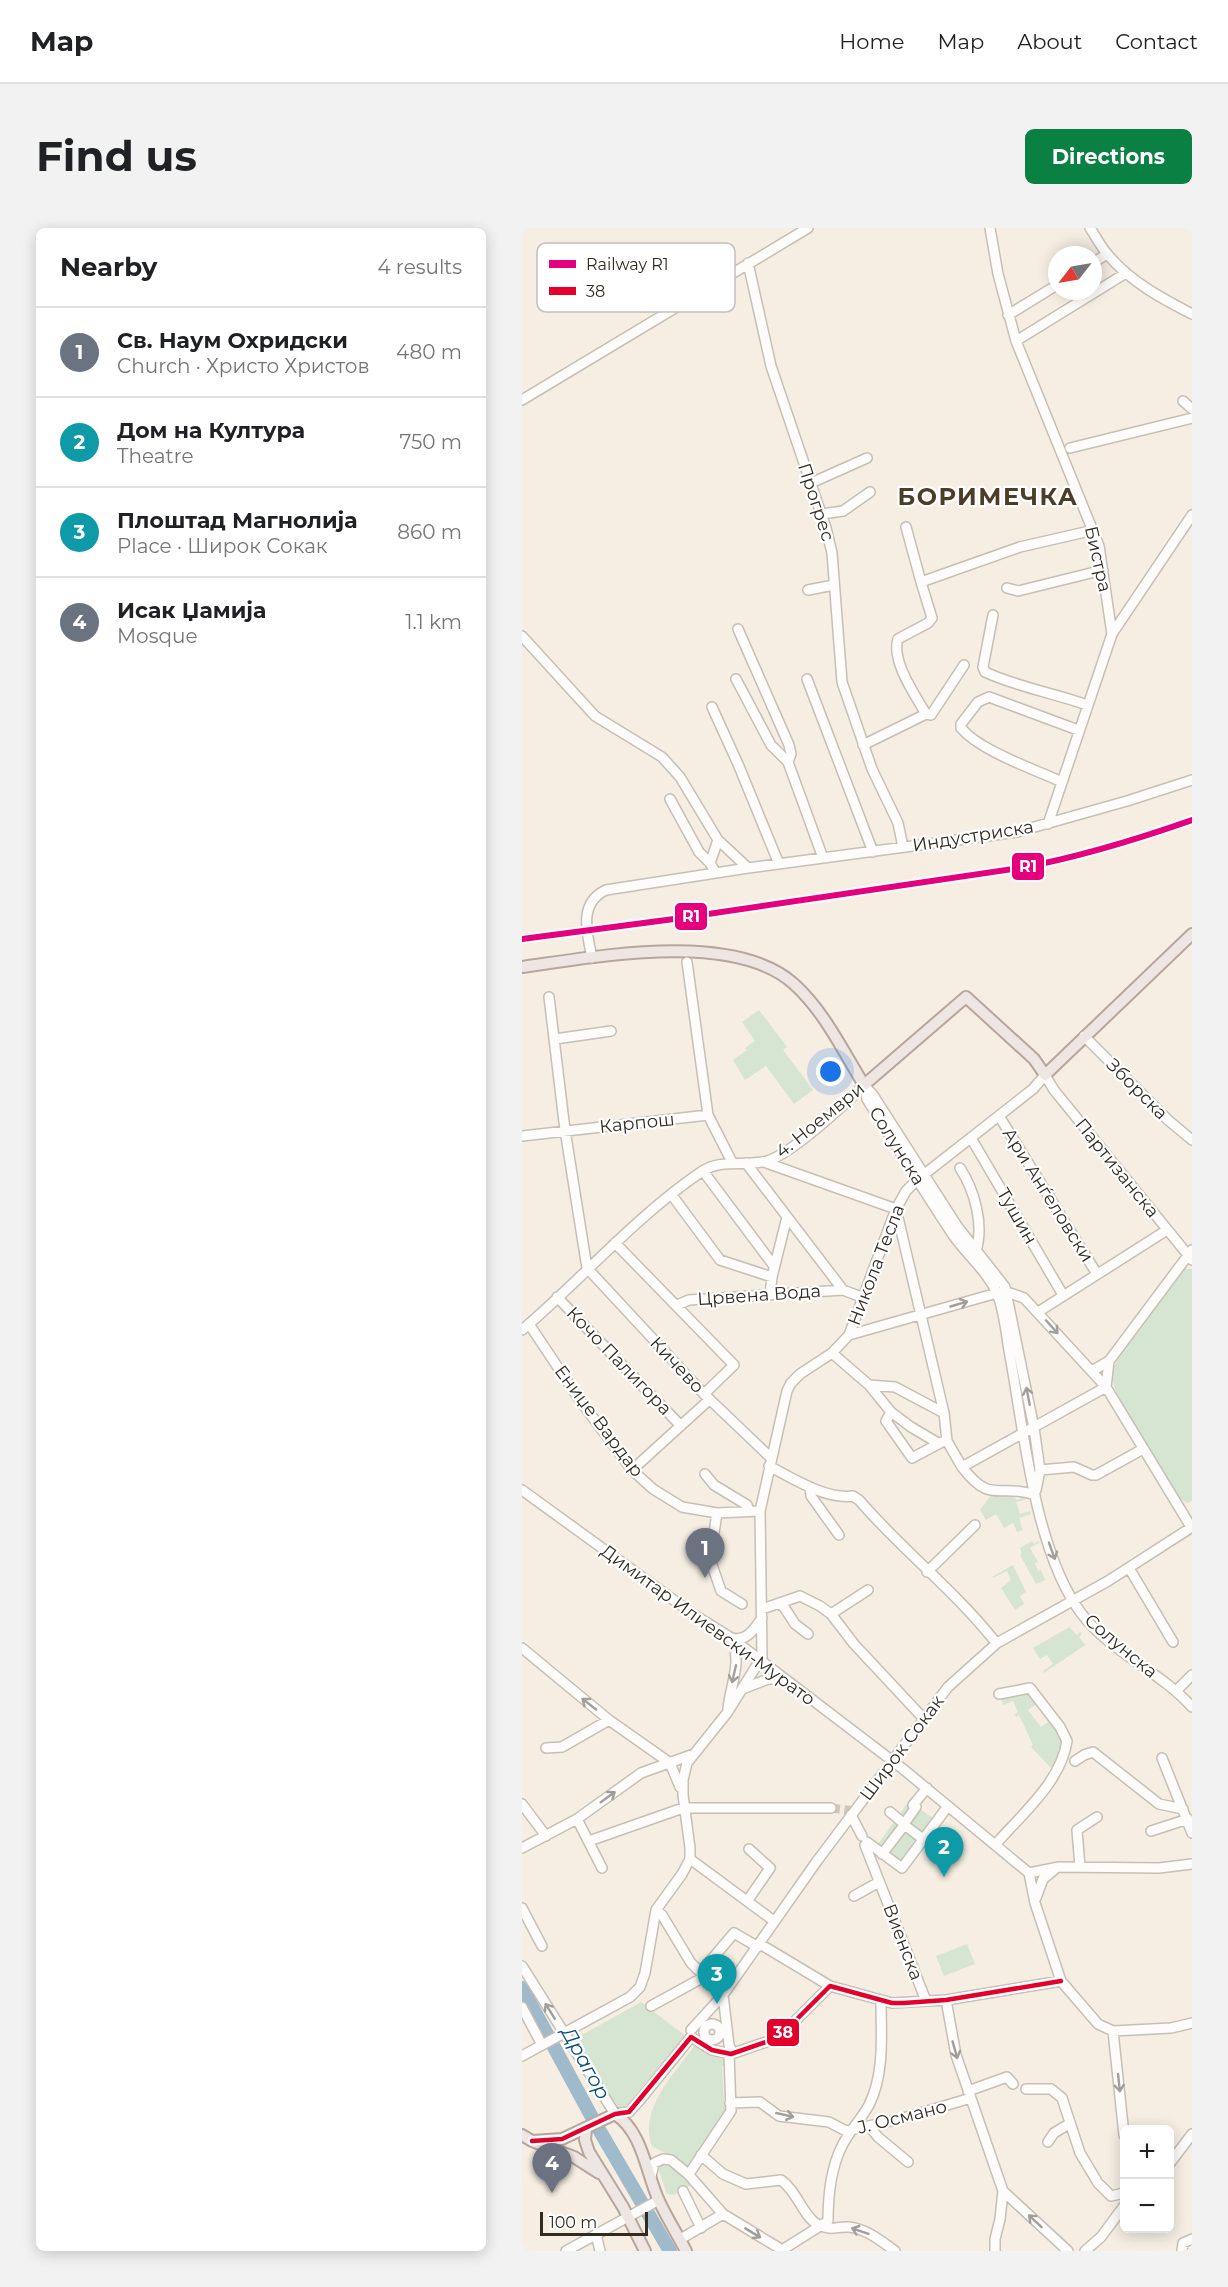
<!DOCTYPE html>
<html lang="en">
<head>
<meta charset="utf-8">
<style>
  body { margin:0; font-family:Montserrat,sans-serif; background:#f2f2f2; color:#202124 }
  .controls { position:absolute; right:18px; bottom:18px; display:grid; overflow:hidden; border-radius:9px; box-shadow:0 3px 15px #0003 }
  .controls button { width:54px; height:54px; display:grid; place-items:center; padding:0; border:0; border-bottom:2px solid #e0e0e0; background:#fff; color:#202124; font:30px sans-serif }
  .compass { position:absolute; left:526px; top:18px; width:54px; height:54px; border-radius:50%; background:#fff; box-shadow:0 3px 15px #0003; rotate:239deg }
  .scale { position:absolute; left:18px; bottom:15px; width:108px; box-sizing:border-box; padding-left:6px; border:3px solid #322b21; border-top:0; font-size:16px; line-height:21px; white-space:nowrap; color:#322b21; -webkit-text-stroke:4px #fff; paint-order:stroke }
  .you { position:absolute; left:309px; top:844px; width:21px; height:21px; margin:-15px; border:4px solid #fff; border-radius:50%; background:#1a73e8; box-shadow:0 0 0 9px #1a73e833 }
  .badge { display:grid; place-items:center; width:39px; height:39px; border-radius:50%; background:#0b8043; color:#fff; font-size:20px; font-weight:700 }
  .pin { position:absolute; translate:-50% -50px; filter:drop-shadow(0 2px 3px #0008) }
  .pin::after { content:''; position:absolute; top:32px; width:21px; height:18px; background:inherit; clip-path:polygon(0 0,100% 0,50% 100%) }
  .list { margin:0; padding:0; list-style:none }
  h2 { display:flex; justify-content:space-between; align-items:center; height:78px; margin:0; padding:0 24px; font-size:26px }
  h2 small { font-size:20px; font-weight:400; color:#757577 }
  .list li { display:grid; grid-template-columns:39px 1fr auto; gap:18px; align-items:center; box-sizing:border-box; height:90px; padding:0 24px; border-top:2px solid #e0e0e0 }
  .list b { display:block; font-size:22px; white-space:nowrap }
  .list p { margin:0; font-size:20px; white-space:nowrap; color:#757577 }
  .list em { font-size:20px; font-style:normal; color:#757577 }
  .map { position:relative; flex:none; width:670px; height:2023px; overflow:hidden; border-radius:9px }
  header { display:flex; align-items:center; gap:36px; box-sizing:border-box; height:84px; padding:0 30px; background:#fff; border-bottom:2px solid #e0e0e0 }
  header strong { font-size:28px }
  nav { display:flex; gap:33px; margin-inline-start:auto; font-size:21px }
  .intro { display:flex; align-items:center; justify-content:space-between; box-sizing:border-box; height:144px; padding:0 36px }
  h1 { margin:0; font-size:42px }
  .button { padding:15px 27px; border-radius:9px; background:#0b8043; color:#fff; font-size:21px; font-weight:700 }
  main { display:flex; gap:36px; padding:0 36px }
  aside { flex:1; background:#fff; border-radius:9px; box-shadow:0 3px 15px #0003 }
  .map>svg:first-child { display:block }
  .green { fill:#d6e4d2 }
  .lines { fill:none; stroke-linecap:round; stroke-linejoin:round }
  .river { stroke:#9fbacb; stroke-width:14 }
  .minor-tunnel { stroke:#cfc7bc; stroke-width:9; stroke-dasharray:9 4.5; stroke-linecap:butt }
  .minor-casing { stroke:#c6bfb5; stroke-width:12 }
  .major-casing { stroke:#b7a69e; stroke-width:14 }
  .minor { stroke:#fefcfb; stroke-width:9 }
  .major { stroke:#eee6e2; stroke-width:10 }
  .bus-1-casing { stroke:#fff; stroke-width:9 }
  .bus-1 { stroke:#e4002b; stroke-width:4.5 }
  .rail-1-casing { stroke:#fff; stroke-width:10 }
  .rail-1 { stroke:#e5007d; stroke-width:6 }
  .oneway { stroke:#a29e99 }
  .labels { text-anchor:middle; stroke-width:4.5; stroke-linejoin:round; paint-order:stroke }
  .street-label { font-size:18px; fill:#322b21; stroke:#fff }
  .water-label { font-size:20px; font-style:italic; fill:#08517a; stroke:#fff }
  .district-label { font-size:24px; font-weight:bold; letter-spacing:1.5px; fill:#4b3d27; stroke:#fff }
  .key { fill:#fff; stroke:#c2bfbc; stroke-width:1.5 }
  .key-label { font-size:16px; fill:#322b21 }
  .line-badge { stroke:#fff; stroke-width:2 }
  .badge-label { font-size:16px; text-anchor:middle; font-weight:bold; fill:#fff }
</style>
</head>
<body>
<header>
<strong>Map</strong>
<nav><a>Home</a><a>Map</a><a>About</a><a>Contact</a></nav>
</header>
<div class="intro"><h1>Find us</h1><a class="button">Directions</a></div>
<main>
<aside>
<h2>Nearby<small>4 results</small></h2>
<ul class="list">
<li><span class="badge" style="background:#6b7280">1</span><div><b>Св. Наум Охридски</b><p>Church · Христо Христов</p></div><em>480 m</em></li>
<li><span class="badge" style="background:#0f9aa8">2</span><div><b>Дом на Култура</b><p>Theatre</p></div><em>750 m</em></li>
<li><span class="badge" style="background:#0f9aa8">3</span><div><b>Плоштад Магнолија</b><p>Place · Широк Сокак</p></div><em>860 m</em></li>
<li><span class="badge" style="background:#6b7280">4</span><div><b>Исак Џамија</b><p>Mosque</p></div><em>1.1 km</em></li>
</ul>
</aside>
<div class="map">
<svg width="670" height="2023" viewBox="0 0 670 2023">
  <rect width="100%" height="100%" fill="#f6eee3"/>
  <path class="green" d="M 237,782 L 265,819 L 261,822 L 291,862 L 272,876 L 244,838 L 223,852 L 211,832 L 225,822 L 223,820 L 233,813 L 220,794 Z
    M 663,1041 L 670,1041 L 670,1273 L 665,1275 L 655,1268 L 607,1191 L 594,1166 L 589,1145 L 601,1121 Z
    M 470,1266 L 489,1266 L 495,1272 L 504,1268 L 505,1271 L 494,1274 L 498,1286 L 508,1283 L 509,1286 L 497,1290 L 501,1302 L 495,1304 L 491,1295 L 482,1300 L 474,1286 L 464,1292 L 458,1282 Z
    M 510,1313 L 512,1316 L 516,1313 L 518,1314 L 508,1320 L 516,1334 L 513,1335 L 516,1343 L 519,1342 L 523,1352 L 514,1356 L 498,1327 L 500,1326 L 498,1320 Z
    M 491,1337 L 504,1364 L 498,1368 L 502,1376 L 493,1382 L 479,1360 L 489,1352 L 485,1343 L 471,1350 L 470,1349 Z
    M 551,1397 L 548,1400 L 555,1407 L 558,1404 L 560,1406 L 557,1409 L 563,1417 L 522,1445 L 521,1443 L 531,1436 L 525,1427 L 518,1431 L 511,1420 Z
    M 504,1462 L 517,1474 L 506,1482 L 519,1499 L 529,1492 L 542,1515 L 531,1542 L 509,1519 L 511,1517 L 497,1487 L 494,1489 L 493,1486 L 496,1484 L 491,1473 L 481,1477 L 479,1468 Z
    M 387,1573 L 415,1593 L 380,1640 L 354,1619 Z
    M 445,1716 L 453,1736 L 422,1748 L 414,1728 Z
    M 119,1774 L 164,1808 L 107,1884 L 93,1886 L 50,1817 L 60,1807 Z
    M 173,1817 L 193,1827 L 203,1828 L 204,1838 L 200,1838 L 202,1873 L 208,1875 C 198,1898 180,1916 167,1937 L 169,1942 L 166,1945 L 148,1928 L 130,1918 C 116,1882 153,1845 173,1817 Z
    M 142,1932 L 172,1956 L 151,1967 L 145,1966 L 134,1935 Z"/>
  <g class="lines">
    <path class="river" d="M 0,1760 L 72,1893 L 148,2023"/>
    <path class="minor-tunnel" d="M 309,1580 L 333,1583"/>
    <g class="minor-casing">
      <path id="minor" d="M 468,0 L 476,46 L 494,113 L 577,318 L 590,406 L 526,596
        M 568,0 C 574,9 579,19 586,27 C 609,54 639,70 670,86
        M 226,35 L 249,138 L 304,300 L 310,325 L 320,454 L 350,541 L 376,595 L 381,619
        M 571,35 L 585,26
        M 486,87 L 535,57
        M 494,113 L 604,45
        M 0,172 L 286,0
        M 661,173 L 670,181
        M 548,220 L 670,190
        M 289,255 L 345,230
        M 300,286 L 321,283 L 348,264
        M 384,299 L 399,354
        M 485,360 L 496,363 L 581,342
        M 286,362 L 312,357
        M 471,387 L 461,439 L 463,444 C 495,459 532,465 565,477
        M 216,401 L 267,517 L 269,526 L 266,534
        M 590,406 L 670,287
        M 0,408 L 73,488 L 140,529 L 158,549 L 196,612 L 226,640
        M 214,451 L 249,517 L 266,534 L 301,630
        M 285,451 L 351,624
        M 190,479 L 216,536 L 257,636
        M 404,486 L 409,487 L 442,437
        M 341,517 L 404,486 C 393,467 369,433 376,411 L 406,395 L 410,390 L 399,354 L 498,319 L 572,302
        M 540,554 C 512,541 458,523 439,500 L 439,496 L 456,474 L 467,469 L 556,502
        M 148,571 L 177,624 L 188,635 L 194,645
        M 188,635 L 196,612
        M 70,730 C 65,705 56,675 84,662 L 226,640 L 495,604 L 605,573 L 670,552
        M 165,734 L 186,887 L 210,934
        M 27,769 L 43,902 L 65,1040 L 182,1166 L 249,1230
        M 562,808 L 646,892 L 670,912
        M 33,811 L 89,803
        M 342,857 L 345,871 C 373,916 401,962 431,1007 C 445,1027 465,1043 475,1065 C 483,1085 484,1107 488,1128 C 502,1204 513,1323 559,1385 C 589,1425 638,1443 670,1479
        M 343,858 L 351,867 L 435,998 L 483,1059 L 512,1200 L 518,1242 L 514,1262
        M 477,888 L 575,1046
        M 0,908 L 186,887
        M 449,910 L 541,1067
        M 242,934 L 374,981 L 422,1185 L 425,1213 L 440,1239 L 584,1159 L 587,1133
        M 224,935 L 321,1062 L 342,1070
        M 438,940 C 453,963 462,997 454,1023
        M 181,943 L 252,1038
        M 149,966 L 198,1032 L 250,1049
        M 93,1015 L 212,1137 L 182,1166
        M 248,1067 L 250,1049 L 265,989
        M 35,1069 L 159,1198
        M 155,1077 L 167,1072 L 321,1062
        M 516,1084 L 645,1002
        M 7,1096 L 57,1171 L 110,1242 L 131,1261 L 160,1279 L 195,1285 L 238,1283
        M 0,1102 C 60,1051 113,989 179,944 C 199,930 223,939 245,933 C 271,925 322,877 342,857
        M 327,1107 L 475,1065 L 488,1065 L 502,1070 L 584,1159 L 669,1299
        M 310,1125 L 347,1157 L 369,1184 L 389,1199 L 416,1215
        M 570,1143 L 587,1133 L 670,1022
        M 347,1157 L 373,1159 L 422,1185
        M 369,1184 L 364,1193 L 390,1230 L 420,1214
        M 247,1238 C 270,1250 304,1272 331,1268 L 337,1272 C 379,1321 431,1361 471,1411
        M 440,1239 C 470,1278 476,1254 513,1267
        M 110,1242 L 187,1172
        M 518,1242 L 552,1239 L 570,1247 L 574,1247 L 621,1221
        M 183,1246 L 192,1257 L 225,1277 L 227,1283
        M 288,1260 L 289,1268 L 317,1307
        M 0,1262 L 171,1386 L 208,1409 L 381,1541 L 507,1645 L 513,1675 L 539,1753 L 576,1796 L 591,1803 L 649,1800 L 670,1795
        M 195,1285 L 188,1331 L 199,1363 L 220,1376
        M 607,1340 L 651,1414
        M 405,1344 L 453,1297
        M 257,1376 L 262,1379 L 273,1396 L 286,1406
        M 240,1381 L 278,1368 L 298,1378 L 309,1386 L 332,1416 L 402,1491
        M 309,1386 L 346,1362
        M 210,1410 C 225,1414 232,1401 240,1390
        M 0,1420 L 87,1492 L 148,1535 L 158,1559
        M 223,1460 L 246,1451 L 261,1451
        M 655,1462 L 670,1447
        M 206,1481 C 208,1457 221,1434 209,1411
        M 24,1520 L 40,1519 L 87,1492
        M 640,1530 L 670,1605
        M 553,1533 L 562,1527 L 571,1524 L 637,1576 L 661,1581
        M 0,1576 L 24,1608
        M 368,1584 L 380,1594
        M 329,1587 L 340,1608
        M 55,1591 L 80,1640
        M 384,1593 L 394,1579 L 391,1577 L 405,1560
        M 385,1599 L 401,1611
        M 629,1603 L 666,1591
        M 67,1613 L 161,1580 L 309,1580
        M 345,1614 L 380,1640 L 426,1578
        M 343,1617 L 404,1773
        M 473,1617 C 499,1587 539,1554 545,1513 L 538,1499 L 508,1460 L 477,1466
        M 0,1620 L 55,1591 L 119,1545 L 172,1526
        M 360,1626 L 380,1600
        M 168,1631 L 252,1693
        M 558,1639 L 555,1602 L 575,1589
        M 507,1645 L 537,1639 L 637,1640 L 670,1636
        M 332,1668 L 357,1654
        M 514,1670 L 521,1651 L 532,1642
        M 226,1672 L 248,1640 L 227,1621
        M 0,1680 L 20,1718
        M 134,1682 L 140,1687 L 169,1735 L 201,1767 L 207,1817 L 209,1822
        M 238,1716 L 308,1758 L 370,1775 L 424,1772 L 539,1753
        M 0,1738 L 93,1886 L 107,1884 L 118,1872 L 169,1809 L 190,1822 L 209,1826 L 247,1813 L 262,1804 L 308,1758
        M 179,1744 L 212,1705 L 236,1719
        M 424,1772 L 434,1827 L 481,1963 L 546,2023
        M 129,1778 L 191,1744
        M 0,1779 L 20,1817
        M182 1804a8 8 0 1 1 16 0a8 8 0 1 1-16 0Z
        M 169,1802 L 201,1767 L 295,1633 L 426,1459 L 475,1415 L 586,1353 L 670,1299
        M 591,1803 L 602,1907
        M 0,1828 L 108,1769 L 118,1759 L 123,1745 L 134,1682 L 160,1646 L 168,1631 L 168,1620 L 161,1567 L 161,1552 L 165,1535 L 205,1485 L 240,1429 L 238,1283 L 265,1163 L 269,1155 L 278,1146 L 310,1125 L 327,1107 L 374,981 L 384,963 L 395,952 L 511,861 L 523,847 L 532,862 L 670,1032
        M 504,1861 L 529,1861 L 540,1870 L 558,1925 L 576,1955 L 589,1968 L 602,1965
        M 446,1863 L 485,1849 L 491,1856
        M 208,1875 L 238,1874 L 257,1888 L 307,1894 L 324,1903 L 378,1891 L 449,1870
        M 348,1899 L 356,1909 L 386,1934
        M 526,1914 L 532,1905 L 547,1896
        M 179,1927 L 201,1946 L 224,1956 L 259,1952 C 275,1963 281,1988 295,1996 C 311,2004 313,1998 327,1999 C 345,2001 359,2013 373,2023
        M 648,1935 L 670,1906
        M 167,1946 L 209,1883 L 207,1825
        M 129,1949 L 132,1935 L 141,1931 L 149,1932 L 166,1946 L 201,1986 L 262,2023
        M 161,1963 L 179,2000
        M 74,2006 L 78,2023
        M 162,2009 L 201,1986
        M 260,2022 L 306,1993 C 306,1970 309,1941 319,1920 C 326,1904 339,1892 347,1877 C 363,1845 359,1806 359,1772
        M 44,2023 L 137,1972
        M 473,2023 L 473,2011 L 478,1991 L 481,1963
        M 563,2023 L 579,2009 L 602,1978
        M 660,2023 L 661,2015 L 670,2011"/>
    </g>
    <g class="major-casing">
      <path id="major" d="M 0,739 C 73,729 212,702 272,756 C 302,783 321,823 342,857 L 444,769 L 512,831 L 523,847 L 670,706
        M 64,1901 L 63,1912 L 67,1924 L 101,1979 L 123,2023
        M 0,1907 L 10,1913 L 52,1929 L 77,1945
        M 10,1913 L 40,1911 L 93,1886 C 121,1904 124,1945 137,1973 C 145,1990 155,2006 164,2023"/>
    </g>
    <use href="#minor" class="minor"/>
    <use href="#major" class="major"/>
    <g class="bus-1-casing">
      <path id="bus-1" d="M 10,1913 L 40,1911 L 93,1886 L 107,1884 L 169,1809 L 190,1822 L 209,1826 L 247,1813 L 262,1804 L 308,1758 L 370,1775 L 382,1775 L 424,1772 L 539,1753"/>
    </g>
    <use href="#bus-1" class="bus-1"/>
    <g class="rail-1-casing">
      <path id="rail-1" d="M 0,711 L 152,691 L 498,640 C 557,629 613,612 670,592"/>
    </g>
    <use href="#rail-1" class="rail-1"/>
  </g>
  <defs><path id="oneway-shaft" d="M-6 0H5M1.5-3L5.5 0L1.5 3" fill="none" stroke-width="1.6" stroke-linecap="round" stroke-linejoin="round" transform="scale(1.5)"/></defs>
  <g class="oneway">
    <use href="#oneway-shaft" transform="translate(437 1076) rotate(-16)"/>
    <use href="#oneway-shaft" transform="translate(530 1099) rotate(48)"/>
    <use href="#oneway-shaft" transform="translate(506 1168) rotate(-101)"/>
    <use href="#oneway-shaft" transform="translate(530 1323) rotate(70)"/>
    <use href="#oneway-shaft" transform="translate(212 1446) rotate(103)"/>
    <use href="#oneway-shaft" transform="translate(67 1476) rotate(-142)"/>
    <use href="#oneway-shaft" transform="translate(86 1569) rotate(-36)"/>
    <use href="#oneway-shaft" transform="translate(28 1783) rotate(-122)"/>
    <use href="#oneway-shaft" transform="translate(433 1822) rotate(74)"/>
    <use href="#oneway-shaft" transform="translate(597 1855) rotate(84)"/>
    <use href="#oneway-shaft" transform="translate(263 1887) rotate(13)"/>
    <use href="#oneway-shaft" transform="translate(513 1993) rotate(-137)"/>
    <use href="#oneway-shaft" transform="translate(338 2003) rotate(-161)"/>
    <use href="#oneway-shaft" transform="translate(231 2005) rotate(31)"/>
  </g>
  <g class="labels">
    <g class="street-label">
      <text transform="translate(294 274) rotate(72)" y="6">Прогрес</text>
      <text transform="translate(576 331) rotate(77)" y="6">Бистра</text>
      <text transform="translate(451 608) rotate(-9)" y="6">Индустриска</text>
      <text transform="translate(615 861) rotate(45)" y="6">Зборска</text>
      <text transform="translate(298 892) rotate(-39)" y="6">4. Ноември</text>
      <text transform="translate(115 895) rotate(-6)" y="6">Карпош</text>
      <text transform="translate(375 918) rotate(58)" y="6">Солунска</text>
      <text transform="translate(595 940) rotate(51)" y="6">Партизанска</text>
      <text transform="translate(526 967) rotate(58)" y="6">Ари Анѓеловски</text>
      <text transform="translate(495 988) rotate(60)" y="6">Тушин</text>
      <text transform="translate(354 1037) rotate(-69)" y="6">Никола Тесла</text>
      <text transform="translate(237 1067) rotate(-4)" y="6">Црвена Вода</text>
      <text transform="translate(97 1133) rotate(46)" y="6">Кочо Палигора</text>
      <text transform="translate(155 1137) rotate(47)" y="6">Кичево</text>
      <text transform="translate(77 1193) rotate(53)" y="6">Ениџе Вардар</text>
      <text transform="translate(186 1397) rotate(36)" y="6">Димитар Илиевски-Мурато</text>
      <text transform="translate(599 1418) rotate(40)" y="6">Солунска</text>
      <text transform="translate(380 1520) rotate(-53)" y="6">Широк Сокак</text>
      <text transform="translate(381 1714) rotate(69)" y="6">Виенска</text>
      <text transform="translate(380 1889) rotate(-14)" y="6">Ј. Османо</text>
    </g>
    <g class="water-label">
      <text transform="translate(64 1835) rotate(61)" y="7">Драгор</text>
    </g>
    <g class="district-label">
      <text x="466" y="277">БОРИМЕЧКА</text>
    </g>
  </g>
  <rect x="15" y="15" width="198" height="69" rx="9" class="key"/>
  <rect x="27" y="32" width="27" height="8" fill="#e5007d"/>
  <rect x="27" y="59" width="27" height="8" fill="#e4002b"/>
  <g class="key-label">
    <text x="64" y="42">Railway R1</text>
    <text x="64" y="69">38</text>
  </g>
  <g class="line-badge">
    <rect x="489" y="624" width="34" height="29" rx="6" fill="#e5007d"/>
    <rect x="152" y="674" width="34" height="29" rx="6" fill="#e5007d"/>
    <rect x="244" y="1790" width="34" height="29" rx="6" fill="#e4002b"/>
  </g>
  <g class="badge-label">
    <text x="506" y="644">R1</text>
    <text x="169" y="694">R1</text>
    <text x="261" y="1810">38</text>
  </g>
</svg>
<div class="controls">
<button>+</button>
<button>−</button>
</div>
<svg class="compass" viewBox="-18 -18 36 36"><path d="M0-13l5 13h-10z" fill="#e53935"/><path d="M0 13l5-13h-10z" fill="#757577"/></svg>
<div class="scale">100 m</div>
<div class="you"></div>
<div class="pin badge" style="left:183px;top:1350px;background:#6b7280">1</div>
<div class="pin badge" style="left:422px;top:1649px;background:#0f9aa8">2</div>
<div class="pin badge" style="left:195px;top:1776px;background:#0f9aa8">3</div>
<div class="pin badge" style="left:30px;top:1965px;background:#6b7280">4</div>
</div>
</main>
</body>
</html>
